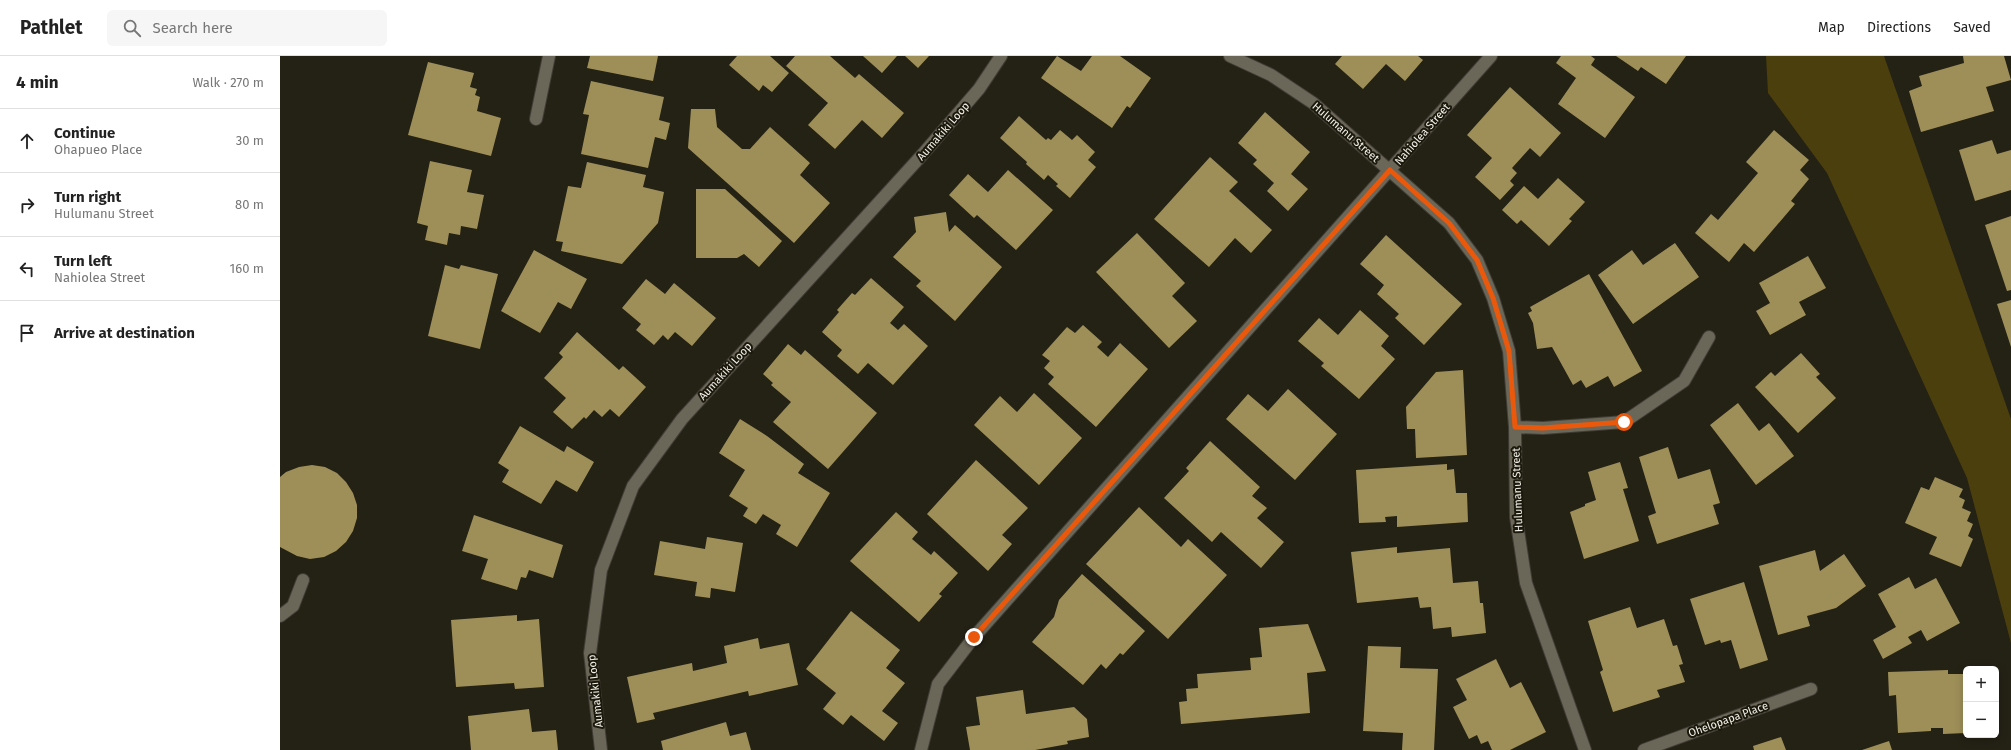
<!DOCTYPE html>
<html lang="en">
<head>
<meta charset="utf-8">
<style>
  body { margin:0; font-family:"Fira Sans",sans-serif; background:#f6f6f6; color:#222 }
  .controls { position:absolute; right:12px; bottom:12px; display:grid; overflow:hidden; border-radius:6px; box-shadow:0 2px 10px #0003 }
  .controls button { width:36px; height:36px; display:grid; place-items:center; padding:0; border:0; border-bottom:1px solid #e0e0e0; background:#fff; color:#222; font:20px sans-serif }
  .stop { position:absolute; width:12px; height:12px; margin:-9px; border:3px solid #ea580c; border-radius:50%; background:#fff }
  .stop.end { background:#ea580c; border-color:#fff; box-shadow:0 1px 4px #0008 }
  .list { margin:0; padding:0; list-style:none }
  h2 { display:flex; justify-content:space-between; align-items:center; height:52px; margin:0; padding:0 16px; font-size:17px }
  h2 small { font-size:13px; font-weight:400; color:#767676 }
  .list li { display:grid; grid-template-columns:26px 1fr auto; gap:12px; align-items:center; box-sizing:border-box; height:64px; padding:0 16px; border-top:1px solid #e0e0e0 }
  .list b { display:block; font-size:15px; white-space:nowrap }
  .list p { margin:0; font-size:13px; white-space:nowrap; color:#767676 }
  .list em { font-size:13px; font-style:normal; color:#767676 }
  .icon { flex:none; width:22px; height:22px; fill:none; stroke:currentColor; stroke-width:2; stroke-linecap:round; stroke-linejoin:round }
  .map { position:relative; flex:none; width:1731px; height:694px; overflow:hidden }
  header { display:flex; align-items:center; gap:24px; box-sizing:border-box; height:56px; padding:0 20px; background:#fff; border-bottom:1px solid #e0e0e0 }
  header strong { font-size:19px }
  nav { display:flex; gap:22px; margin-inline-start:auto; font-size:14px }
  .search { width:280px; height:36px; background:#f6f6f6; display:flex; align-items:center; gap:10px; box-sizing:border-box; padding:0 14px; border-radius:6px; color:#767676; font-size:15px }
  main { display:flex }
  aside { flex:1; background:#fff }
  .map>svg:first-child { display:block }
  .green { fill:#4b3f0e }
  .building { fill:#9e8f59 }
  .lines { fill:none; stroke-linecap:round; stroke-linejoin:round }
  .lane-casing { stroke:#403d35; stroke-width:14 }
  .street-casing { stroke:#403d35; stroke-width:14 }
  .lane { stroke:#6a6658; stroke-width:12 }
  .street { stroke:#6a6658; stroke-width:12 }
  .route { stroke:#ea580c; stroke-width:5 }
  .labels { text-anchor:middle; stroke-width:4; stroke-linejoin:round; paint-order:stroke }
  .street-label { font-size:11px; fill:#f3f1e9; stroke:#1b180c }
</style>
</head>
<body>
<header>
<strong>Pathlet</strong>
<div class="search"><svg class="icon" aria-label="search" viewBox="0 0 24 24"><circle cx="10" cy="10" r="6"/><path d="M15 15l6 6"/></svg>Search here</div>
<nav><a>Map</a><a>Directions</a><a>Saved</a></nav>
</header>
<main>
<aside>
<h2>4 min<small>Walk · 270 m</small></h2>
<ul class="list">
<li><svg class="icon" aria-label="ahead" viewBox="0 0 24 24"><path d="M12 20V5M6 11l6-6 6 6"/></svg><div><b>Continue</b><p>Ohapueo Place</p></div><em>30 m</em></li>
<li><svg class="icon" aria-label="right" viewBox="0 0 24 24"><path d="M7 20v-9h11M14 6l5 5-5 5"/></svg><div><b>Turn right</b><p>Hulumanu Street</p></div><em>80 m</em></li>
<li><svg class="icon" aria-label="left" viewBox="0 0 24 24"><path d="M17 20v-9H6M10 6l-5 5 5 5"/></svg><div><b>Turn left</b><p>Nahiolea Street</p></div><em>160 m</em></li>
<li><svg class="icon" aria-label="arrive" viewBox="0 0 24 24"><path d="M6 21V4h12l-3 4 3 4H6"/></svg><div><b>Arrive at destination</b></div></li>
</ul>
</aside>
<div class="map">
<svg width="1731" height="694" viewBox="0 0 1731 694">
  <rect width="100%" height="100%" fill="#242115"/>
  <path class="green" d="M 1486,0 L 1604,0 L 1731,363 L 1731,587 L 1687,422 L 1547,117 L 1488,37 Z"/>
  <path class="building" d="M 310,0 L 378,0 L 373,25 L 307,12 Z
    M 457,0 L 490,0 L 509,17 L 492,36 L 483,29 L 479,35 L 449,9 Z
    M 515,0 L 550,0 L 575,22 L 579,18 L 624,57 L 602,82 L 582,64 L 555,93 L 528,69 L 548,47 L 506,10 Z
    M 583,0 L 617,0 L 602,17 Z
    M 625,0 L 649,0 L 638,12 Z
    M 777,0 L 801,15 L 812,0 L 840,0 L 871,22 L 850,52 L 847,50 L 832,72 L 761,22 Z
    M 1062,0 L 1138,0 L 1143,4 L 1125,25 L 1106,8 L 1083,33 L 1055,8 Z
    M 1281,0 L 1311,0 L 1315,3 L 1311,9 L 1355,41 L 1325,82 L 1278,48 L 1296,22 L 1276,7 Z
    M 1336,0 L 1406,0 L 1386,28 L 1361,11 L 1358,15 Z
    M 1683,0 L 1724,0 L 1731,24 L 1706,31 L 1714,55 L 1641,76 L 1629,35 L 1642,30 L 1639,20 L 1684,7 Z
    M 148,6 L 194,17 L 190,31 L 197,33 L 195,39 L 200,41 L 197,55 L 221,62 L 211,100 L 128,79 Z
    M 311,25 L 384,41 L 379,64 L 390,67 L 386,84 L 375,81 L 368,112 L 301,98 L 309,59 L 303,58 Z
    M 1230,31 L 1281,77 L 1260,101 L 1250,92 L 1232,112 L 1237,117 L 1230,125 L 1234,129 L 1220,144 L 1195,121 L 1212,102 L 1187,79 Z
    M 411,53 L 435,53 L 437,71 L 462,93 L 470,93 L 490,71 L 530,107 L 520,119 L 550,147 L 514,187 L 408,92 Z
    M 985,56 L 1030,96 L 1011,118 L 1028,133 L 1008,155 L 987,135 L 994,127 L 973,108 L 977,104 L 958,87 Z
    M 739,60 L 766,84 L 768,82 L 771,84 L 780,74 L 792,84 L 797,79 L 815,96 L 808,104 L 816,111 L 790,142 L 776,130 L 778,128 L 768,119 L 764,124 L 746,108 L 747,106 L 720,82 Z
    M 1494,74 L 1529,104 L 1520,114 L 1529,123 L 1511,145 L 1515,148 L 1474,196 L 1464,187 L 1449,206 L 1415,177 L 1431,158 L 1438,164 L 1478,117 L 1466,106 Z
    M 1712,84 L 1717,98 L 1731,94 L 1731,134 L 1695,145 L 1679,94 Z
    M 930,101 L 958,126 L 949,135 L 992,174 L 971,197 L 955,182 L 929,211 L 874,163 Z
    M 150,105 L 192,114 L 187,136 L 204,139 L 197,173 L 181,170 L 180,179 L 169,177 L 167,189 L 145,184 L 148,170 L 137,167 Z
    M 307,106 L 366,119 L 363,131 L 384,136 L 378,167 L 342,208 L 281,195 L 283,186 L 276,185 L 288,130 L 301,132 Z
    M 728,114 L 773,154 L 736,194 L 697,159 L 694,162 L 669,139 L 688,118 L 708,136 Z
    M 1278,122 L 1305,146 L 1289,163 L 1292,165 L 1269,190 L 1241,164 L 1237,168 L 1222,154 L 1244,130 L 1258,143 Z
    M 416,133 L 445,133 L 502,185 L 479,211 L 464,198 L 457,202 L 416,202 Z
    M 666,156 L 669,176 L 675,169 L 722,211 L 675,265 L 636,230 L 641,225 L 613,201 L 636,176 L 634,161 Z
    M 1731,160 L 1731,234 L 1727,235 L 1705,169 Z
    M 857,177 L 905,227 L 892,240 L 917,265 L 889,292 L 816,216 Z
    M 1106,179 L 1182,248 L 1144,289 L 1115,262 L 1119,258 L 1097,238 L 1104,229 L 1080,208 Z
    M 1395,187 L 1419,221 L 1353,268 L 1318,219 L 1352,194 L 1363,209 Z
    M 254,194 L 307,223 L 291,253 L 278,246 L 260,277 L 221,255 Z
    M 1528,200 L 1546,232 L 1519,246 L 1526,259 L 1490,279 L 1476,255 L 1490,247 L 1479,227 Z
    M 165,209 L 179,213 L 181,209 L 218,218 L 200,293 L 148,280 Z
    M 1309,218 L 1362,315 L 1334,331 L 1328,320 L 1306,332 L 1301,324 L 1293,329 L 1272,291 L 1257,293 L 1253,267 L 1248,257 L 1252,255 L 1250,251 Z
    M 591,222 L 624,251 L 610,267 L 618,274 L 624,268 L 648,290 L 613,329 L 588,307 L 578,318 L 557,300 L 562,294 L 542,276 L 559,256 L 557,254 L 572,237 L 575,239 Z
    M 366,223 L 385,238 L 394,227 L 436,262 L 412,290 L 395,276 L 388,284 L 383,279 L 374,289 L 356,274 L 361,268 L 342,252 Z
    M 1731,244 L 1731,291 L 1717,248 Z
    M 1080,254 L 1109,280 L 1101,290 L 1115,303 L 1079,343 L 1041,310 L 1044,307 L 1018,285 L 1039,262 L 1058,279 Z
    M 803,269 L 822,286 L 817,291 L 828,301 L 840,287 L 868,313 L 816,371 L 768,328 L 774,321 L 764,312 L 770,305 L 762,299 L 787,271 L 795,277 Z
    M 297,276 L 339,314 L 343,310 L 366,331 L 339,361 L 330,353 L 322,361 L 314,354 L 306,363 L 304,361 L 292,373 L 273,356 L 286,342 L 264,322 L 283,301 L 279,297 Z
    M 508,288 L 521,299 L 525,294 L 597,357 L 548,413 L 493,366 L 511,346 L 491,329 L 493,327 L 483,318 Z
    M 1521,297 L 1540,318 L 1536,321 L 1556,342 L 1518,377 L 1475,331 L 1491,316 L 1495,320 Z
    M 1183,314 L 1187,399 L 1136,402 L 1135,373 L 1127,373 L 1126,351 L 1156,316 Z
    M 1008,333 L 1057,378 L 1015,424 L 946,363 L 968,338 L 988,355 Z
    M 754,337 L 802,382 L 759,429 L 694,369 L 720,340 L 737,356 Z
    M 1458,347 L 1479,375 L 1489,367 L 1514,400 L 1476,429 L 1430,369 Z
    M 460,363 L 487,380 L 524,408 L 518,417 L 550,437 L 517,491 L 496,478 L 501,469 L 483,458 L 476,468 L 463,460 L 468,452 L 449,440 L 465,414 L 439,397 Z
    M 240,370 L 284,396 L 287,390 L 314,406 L 297,436 L 276,424 L 261,448 L 222,426 L 229,414 L 218,407 Z
    M 930,385 L 980,431 L 972,440 L 987,452 L 977,462 L 1004,486 L 981,512 L 941,476 L 932,486 L 884,442 L 909,415 L 906,412 Z
    M 1388,391 L 1398,423 L 1430,413 L 1440,447 L 1433,449 L 1439,468 L 1377,488 L 1368,460 L 1376,457 L 1359,401 Z
    M 696,404 L 748,452 L 722,479 L 732,488 L 708,515 L 647,458 Z
    M 1340,406 L 1348,432 L 1343,433 L 1359,485 L 1304,503 L 1290,456 L 1305,450 L 1305,448 L 1316,444 L 1308,416 Z
    M 1167,408 L 1167,414 L 1174,413 L 1176,437 L 1187,437 L 1188,466 L 1117,471 L 1117,460 L 1105,461 L 1106,466 L 1079,467 L 1076,414 Z
    M 32,409 L 45,411 L 57,417 L 66,426 L 73,437 L 77,449 L 77,462 L 73,475 L 66,486 L 56,495 L 44,501 L 30,503 L 17,500 L 0,491 L 0,421 L 6,416 L 19,411 Z
    M 1655,421 L 1683,433 L 1679,441 L 1685,444 L 1682,452 L 1691,456 L 1687,465 L 1693,468 L 1688,480 L 1693,483 L 1681,511 L 1649,498 L 1657,481 L 1625,467 L 1641,431 L 1649,434 Z
    M 859,451 L 901,491 L 908,483 L 947,519 L 888,583 L 806,508 Z
    M 616,456 L 638,476 L 632,483 L 651,499 L 654,495 L 678,517 L 659,538 L 662,540 L 639,566 L 570,505 Z
    M 194,459 L 283,489 L 273,522 L 249,514 L 246,522 L 241,521 L 237,534 L 201,523 L 208,503 L 182,495 Z
    M 427,481 L 463,487 L 455,536 L 431,532 L 430,542 L 415,540 L 417,526 L 374,519 L 380,485 L 425,493 Z
    M 1117,491 L 1117,497 L 1170,492 L 1173,527 L 1198,525 L 1200,547 L 1203,547 L 1206,577 L 1172,581 L 1171,571 L 1153,573 L 1151,551 L 1140,552 L 1138,541 L 1077,547 L 1071,496 Z
    M 1535,494 L 1540,515 L 1564,498 L 1586,530 L 1556,552 L 1527,560 L 1530,570 L 1498,579 L 1479,510 Z
    M 802,518 L 865,575 L 843,599 L 840,597 L 826,613 L 821,608 L 803,629 L 752,586 L 774,561 L 779,544 Z
    M 1629,521 L 1635,533 L 1656,522 L 1680,567 L 1647,585 L 1641,574 L 1628,581 L 1632,587 L 1603,603 L 1593,584 L 1616,571 L 1598,538 Z
    M 1464,526 L 1488,604 L 1460,613 L 1451,584 L 1441,587 L 1440,584 L 1425,589 L 1410,543 Z
    M 1350,551 L 1357,572 L 1384,563 L 1393,590 L 1397,589 L 1403,608 L 1399,609 L 1405,626 L 1377,634 L 1380,641 L 1333,656 L 1320,616 L 1323,614 L 1308,565 Z
    M 571,555 L 620,594 L 606,612 L 625,627 L 602,655 L 618,667 L 604,685 L 571,659 L 563,669 L 543,653 L 556,637 L 526,613 Z
    M 237,559 L 237,565 L 259,563 L 264,631 L 235,633 L 234,627 L 176,631 L 171,564 Z
    M 1028,568 L 1046,615 L 1027,617 L 1030,657 L 901,668 L 899,646 L 907,645 L 906,633 L 918,632 L 917,618 L 971,614 L 970,602 L 982,601 L 979,572 Z
    M 478,582 L 480,593 L 509,587 L 518,629 L 469,640 L 468,635 L 373,657 L 375,663 L 357,667 L 347,621 L 412,607 L 413,615 L 447,607 L 444,590 Z
    M 1088,590 L 1121,591 L 1120,612 L 1158,613 L 1154,694 L 1122,694 L 1123,677 L 1083,675 Z
    M 1216,603 L 1230,632 L 1241,626 L 1266,676 L 1230,694 L 1212,694 L 1208,685 L 1201,688 L 1197,679 L 1189,683 L 1173,651 L 1187,644 L 1176,623 Z
    M 1668,614 L 1668,618 L 1686,618 L 1686,677 L 1663,678 L 1663,672 L 1651,672 L 1651,675 L 1618,677 L 1616,639 L 1609,640 L 1608,616 Z
    M 743,634 L 746,658 L 794,651 L 807,663 L 809,681 L 787,685 L 788,688 L 755,694 L 690,694 L 686,671 L 700,669 L 696,641 Z
    M 249,653 L 252,676 L 276,674 L 278,694 L 191,694 L 188,660 Z
    M 446,666 L 450,680 L 466,676 L 471,694 L 383,694 L 381,685 Z
    M 1501,681 L 1506,694 L 1474,694 L 1473,690 Z
    M 1609,685 L 1612,694 L 1582,694 Z"/>
  <g class="lines">
    <g class="lane-casing">
      <path id="lane" d="M 0,560 L 13,550 L 23,524"/>
    </g>
    <g class="street-casing">
      <path id="street" d="M 950,0 L 991,19 L 1033,47 L 1169,167 L 1197,204 L 1213,242 L 1229,295 L 1235,371 L 1236,461 L 1246,527 L 1305,694
        M 256,63 L 269,0
        M 1235,371 L 1263,372 L 1344,366 L 1404,325 L 1429,281
        M 321,694 L 310,597 L 321,514 L 353,430 L 402,363 L 642,99 L 699,33 L 721,0
        M 641,694 L 658,628 L 694,581 L 1211,0
        M 1364,694 L 1531,633"/>
    </g>
    <use href="#lane" class="lane"/>
    <use href="#street" class="street"/>
  </g>
  <g class="lines">
    <path class="route" d="M 694,581 L 1110,114 L 1169,167 L 1197,204 L 1213,242 L 1229,295 L 1235,371 L 1263,372 L 1344,366"/>
  </g>
  <g class="labels">
    <g class="street-label">
      <text transform="translate(663 75) rotate(-49)" y="4">Aumakiki Loop</text>
      <text transform="translate(1066 76) rotate(41)" y="4">Hulumanu Street</text>
      <text transform="translate(1142 78) rotate(-49)" y="4">Nahiolea Street</text>
      <text transform="translate(445 315) rotate(-48)" y="4">Aumakiki Loop</text>
      <text transform="translate(1237 434) rotate(-92)" y="4">Hulumanu Street</text>
      <text transform="translate(315 635) rotate(-96)" y="4">Aumakiki Loop</text>
      <text transform="translate(1448 663) rotate(-20)" y="4">Ohelopapa Place</text>
    </g>
  </g>
</svg>
<div class="controls">
<button>+</button>
<button>−</button>
</div>
<div class="stop" style="left:1344px;top:366px"></div>
<div class="stop end" style="left:694px;top:581px"></div>
</div>
</main>
</body>
</html>
